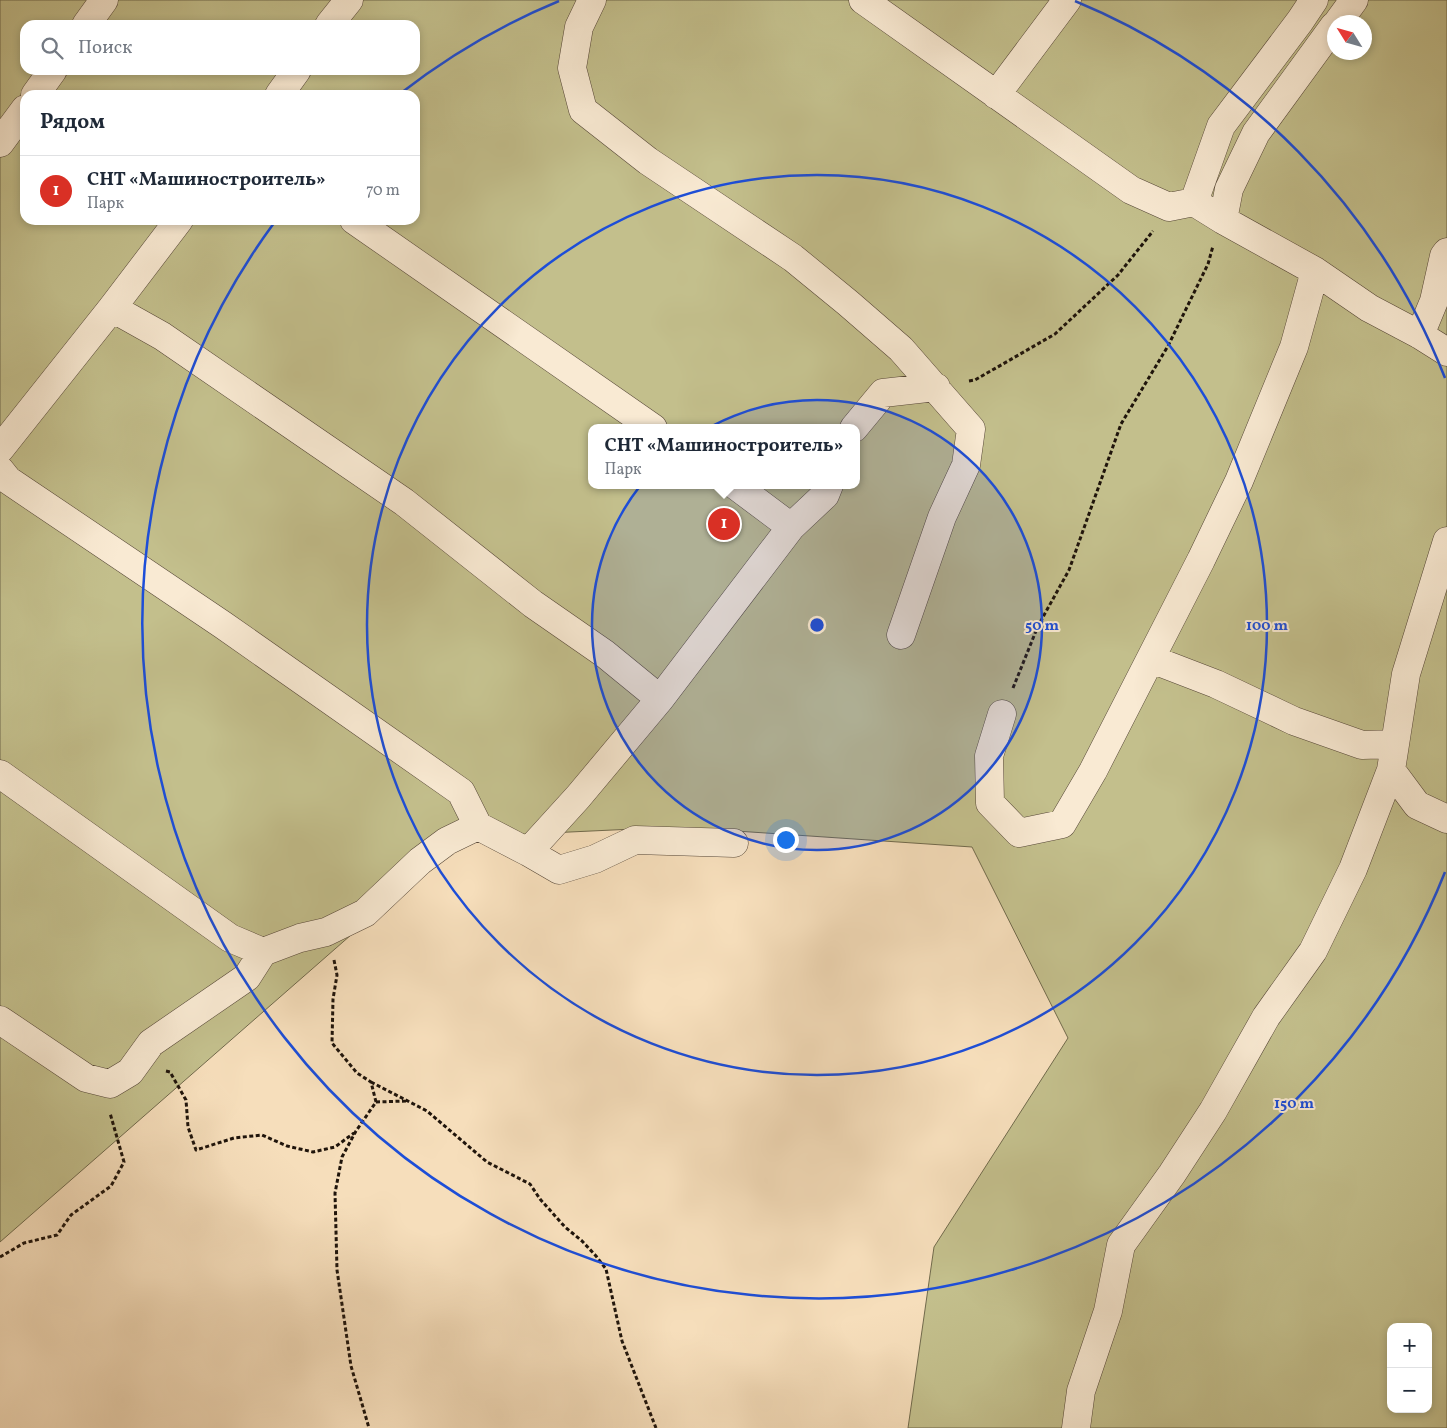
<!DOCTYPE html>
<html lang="ru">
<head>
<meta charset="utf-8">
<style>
  body { margin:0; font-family:Vollkorn,serif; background:#f2f2f3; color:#1f2937 }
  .controls { position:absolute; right:15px; bottom:15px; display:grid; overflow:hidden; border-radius:10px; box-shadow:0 2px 8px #0003 }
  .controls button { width:45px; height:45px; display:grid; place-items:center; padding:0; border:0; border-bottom:1px solid #e0e1e3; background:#fff; color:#1f2937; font:25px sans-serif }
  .compass { position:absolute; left:1327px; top:15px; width:45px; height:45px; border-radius:50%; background:#fff; box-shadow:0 2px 8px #0003; rotate:307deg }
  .you { position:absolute; left:785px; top:839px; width:18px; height:18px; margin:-12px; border:4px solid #fff; border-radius:50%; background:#1a73e8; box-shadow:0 0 0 8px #1a73e833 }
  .badge { display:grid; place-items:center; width:32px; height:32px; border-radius:50%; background:#d93025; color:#fff; font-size:16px; font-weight:700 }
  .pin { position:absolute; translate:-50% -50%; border:2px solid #fff; box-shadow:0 1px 5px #0006 }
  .popup { position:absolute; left:588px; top:424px; width:272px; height:65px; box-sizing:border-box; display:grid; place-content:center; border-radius:10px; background:#fff; filter:drop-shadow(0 1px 4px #0005); font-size:16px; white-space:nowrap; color:#747a83 }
  .popup b { font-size:19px; color:#1f2937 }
  .popup::after { content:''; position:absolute; left:50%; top:100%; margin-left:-10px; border:10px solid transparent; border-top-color:#fff }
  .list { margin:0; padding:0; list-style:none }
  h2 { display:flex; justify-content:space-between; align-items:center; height:65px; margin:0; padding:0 20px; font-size:21px }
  h2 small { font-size:16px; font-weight:400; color:#747a83 }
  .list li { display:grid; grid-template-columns:32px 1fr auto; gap:15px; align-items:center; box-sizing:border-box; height:70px; padding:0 20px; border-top:1px solid #e0e1e3 }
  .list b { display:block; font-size:19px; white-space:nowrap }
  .list p { margin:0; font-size:16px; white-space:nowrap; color:#747a83 }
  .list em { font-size:16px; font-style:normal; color:#747a83 }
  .icon { flex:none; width:28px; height:28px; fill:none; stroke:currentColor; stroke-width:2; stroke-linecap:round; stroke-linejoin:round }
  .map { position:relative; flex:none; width:1447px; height:1428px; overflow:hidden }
  .search { position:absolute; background:#fff; box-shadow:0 2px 8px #0003; left:20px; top:20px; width:400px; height:55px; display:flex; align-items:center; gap:12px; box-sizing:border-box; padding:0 18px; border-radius:15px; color:#747a83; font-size:19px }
  .panel { position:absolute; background:#fff; box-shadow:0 2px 8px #0003; left:20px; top:90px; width:400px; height:135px; border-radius:15px }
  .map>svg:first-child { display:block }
  .green { fill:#c3bf8c; stroke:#716a4c; fill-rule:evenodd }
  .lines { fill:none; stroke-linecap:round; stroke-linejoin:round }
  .minor-casing { stroke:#554637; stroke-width:29 }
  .path { stroke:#1f140b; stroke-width:3; stroke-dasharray:4 2.5; stroke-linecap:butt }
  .minor { stroke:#f9ead3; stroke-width:28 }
  .ring { fill:none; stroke:#1d4ed8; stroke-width:2.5 }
  .centre { fill:#1d4ed8; stroke:#f9ead3; stroke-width:2.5 }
  .ring-label { font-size:15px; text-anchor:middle; font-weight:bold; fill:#1d4ed8; stroke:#f9ead3; stroke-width:4; stroke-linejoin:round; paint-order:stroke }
</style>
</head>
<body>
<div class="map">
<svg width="1447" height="1428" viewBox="0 0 1447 1428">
  <rect width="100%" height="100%" fill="#f6debb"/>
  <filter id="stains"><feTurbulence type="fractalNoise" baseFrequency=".004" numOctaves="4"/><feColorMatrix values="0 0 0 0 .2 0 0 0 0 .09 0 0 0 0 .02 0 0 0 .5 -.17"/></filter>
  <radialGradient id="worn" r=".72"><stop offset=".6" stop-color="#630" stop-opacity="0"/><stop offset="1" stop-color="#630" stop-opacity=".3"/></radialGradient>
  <path class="green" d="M 0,0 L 1447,0 L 1447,1428 L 908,1428 L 934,1247 L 1068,1038 L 972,847 L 736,831 L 634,829 L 463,837 L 0,1242 ZM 1334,22 L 1364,22 L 1364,52 L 1334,52 ZM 25,25 L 415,25 L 415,70 L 25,70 ZM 25,95 L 415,95 L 415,220 L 25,220 ZM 592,428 L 856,428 L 856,485 L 592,485 ZM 1391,1327 L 1428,1327 L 1428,1409 L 1391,1409 Z"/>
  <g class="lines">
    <g class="minor-casing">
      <path id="minor" d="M 592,0 L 579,27 L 572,68 L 583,110 L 648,161 L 793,258 L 848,303 L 901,349 L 971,429 L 966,465 L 942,517 L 901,635
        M 863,0 L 1131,190 L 1169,207 L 1194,202 L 1223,220 L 1315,271 L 1369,308 L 1420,335 L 1447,352
        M 1338,22 L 1354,0
        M 86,25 L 104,0
        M 329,25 L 349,0
        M 35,95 L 53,70
        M 279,95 L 297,70
        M 996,95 L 1067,0
        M 0,143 L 25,109
        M 1194,202 L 1221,126 L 1300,21 L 1314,0
        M 354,220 L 653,428
        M 1223,220 L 1229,189 L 1256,133 L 1334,26
        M 112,308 L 162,336 L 404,502 L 533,604 L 605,654 L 660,699 L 791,527
        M 1420,335 L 1434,301 L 1444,256 L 1447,252
        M 854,428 L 883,393 L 936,387
        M 0,449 L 112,308 L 179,220
        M 0,470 L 8,480 L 223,625 L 461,792 L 478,826 L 528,852 L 578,797 L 660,699
        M 735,485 L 791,527 L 825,495 L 829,485
        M 1151,659 L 1216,684 L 1294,721 L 1362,745 L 1395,744
        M 1002,714 L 989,756 L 990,803 L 1019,833 L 1062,824 L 1093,771 L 1201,560 L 1239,481 L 1294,347 L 1315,271
        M 1391,770 L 1417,805 L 1447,819
        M 0,774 L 230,938 L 263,952 L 300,938 L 326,932 L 365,913 L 420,861 L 447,841 L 478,826
        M 528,852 L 559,870 L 595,859 L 635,840 L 734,843
        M 0,1020 L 86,1078 L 110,1084 L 130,1072 L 151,1043 L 247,977 L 263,952
        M 1076,1428 L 1081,1391 L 1108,1311 L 1121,1245 L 1172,1174 L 1213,1111 L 1266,1017 L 1313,951 L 1353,869 L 1391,770 L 1406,674 L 1447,541"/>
    </g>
    <path class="path" d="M 969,381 L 975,380 L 1055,334 L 1118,275 L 1153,231
      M 1013,688 L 1038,626 L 1069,570 L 1121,424 L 1168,346 L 1208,264 L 1213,246
      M 334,960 L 337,975 L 333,999 L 332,1043 L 357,1073 L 371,1082 L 376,1102 L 356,1131 L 342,1157 L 335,1193 L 337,1270 L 351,1366 L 369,1428
      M 166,1071 L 170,1072 L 186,1100 L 188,1127 L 196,1150 L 234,1138 L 262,1135 L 287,1146 L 313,1152 L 335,1147 L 354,1133
      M 371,1082 L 427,1111 L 487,1162 L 530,1184 L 540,1199 L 565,1227 L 582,1241 L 596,1256 L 606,1269 L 622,1341 L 656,1428
      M 376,1102 L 406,1101
      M 0,1257 L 24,1243 L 57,1235 L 71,1215 L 111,1186 L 124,1162 L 110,1113"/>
    <use href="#minor" class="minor"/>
  </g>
  <circle cx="817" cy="625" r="225" fill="#1d4ed8" fill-opacity=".12"/>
  <g class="ring">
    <circle cx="817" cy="625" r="225"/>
    <circle cx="817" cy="625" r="450"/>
    <path d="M1445 872A675 675 0 1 1 274 223M401 93A675 675 0 0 1 559 1M1075 1A675 675 0 0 1 1445 378"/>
  </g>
  <circle cx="817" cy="625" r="8" class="centre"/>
  <g class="ring-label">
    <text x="1042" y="630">50 m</text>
    <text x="1267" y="630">100 m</text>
    <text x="1294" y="1108">150 m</text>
  </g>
  <rect width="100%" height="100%" filter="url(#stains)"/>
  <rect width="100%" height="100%" fill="url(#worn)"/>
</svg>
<div class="controls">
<button>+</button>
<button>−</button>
</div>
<svg class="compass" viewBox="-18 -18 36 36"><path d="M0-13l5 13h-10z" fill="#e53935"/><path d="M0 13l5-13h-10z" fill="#747a83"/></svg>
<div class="you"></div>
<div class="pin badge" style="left:724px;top:524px">1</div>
<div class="popup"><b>СНТ «Машиностроитель»</b>Парк</div>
<div class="search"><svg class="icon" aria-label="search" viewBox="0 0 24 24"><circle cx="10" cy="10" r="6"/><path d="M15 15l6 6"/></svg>Поиск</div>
<section class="panel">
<h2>Рядом<small></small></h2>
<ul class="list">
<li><span class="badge">1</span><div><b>СНТ «Машиностроитель»</b><p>Парк</p></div><em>70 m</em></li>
</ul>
</section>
</div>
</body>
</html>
